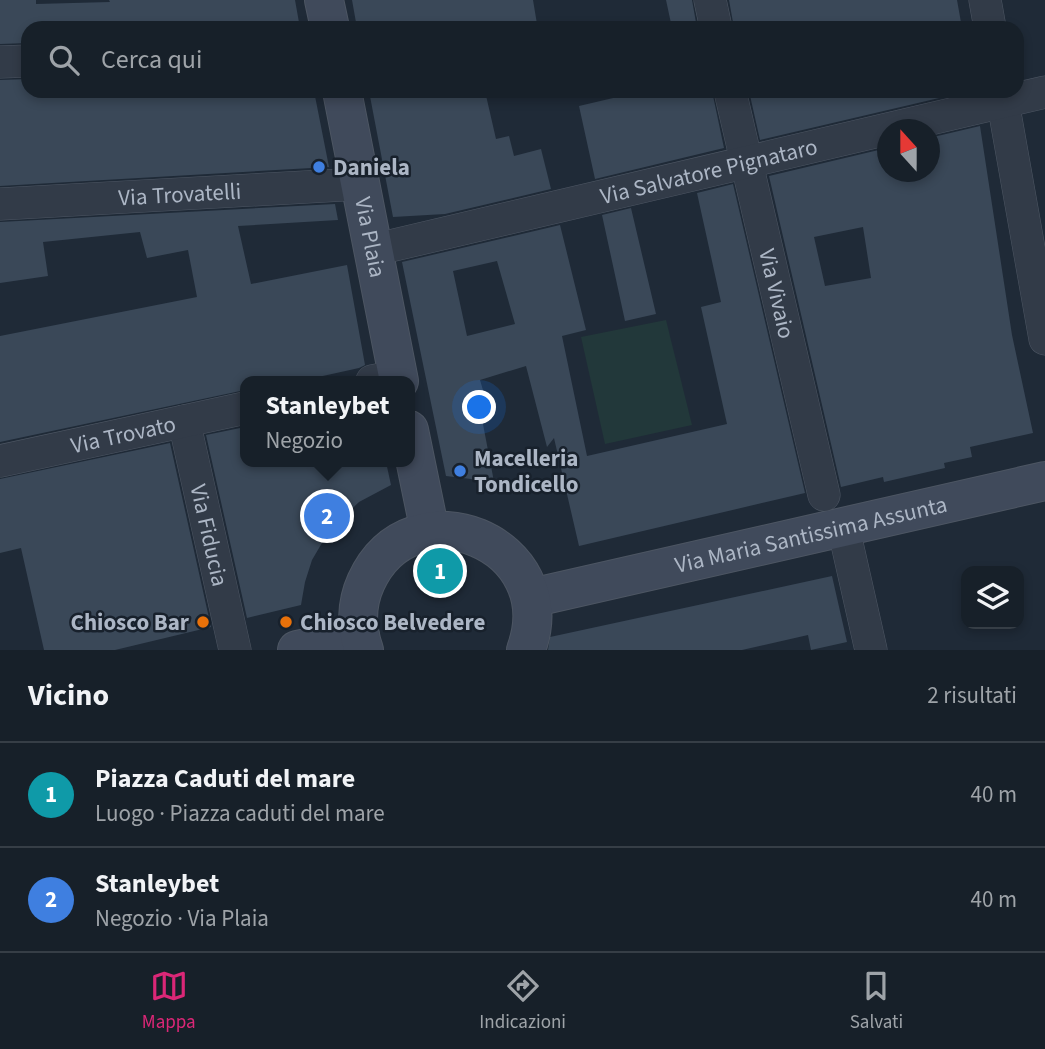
<!DOCTYPE html>
<html lang="it">
<head>
<meta charset="utf-8">
<style>
  body { margin:0; font-family:"Source Sans 3",sans-serif; background:#242d35; color:#f1f3f6 }
  .controls { position:absolute; right:21px; bottom:21px; display:grid; overflow:hidden; border-radius:14px; box-shadow:0 4px 10px #0003 }
  .controls button { width:63px; height:63px; display:grid; place-items:center; padding:0; border:0; border-bottom:2px solid #363e46; background:#172029; color:#f1f3f6; font:35px sans-serif }
  .compass { position:absolute; left:877px; top:119px; width:63px; height:63px; border-radius:50%; background:#172029; box-shadow:0 4px 10px #0003; rotate:339deg }
  .you { position:absolute; left:480px; top:408px; width:24px; height:24px; margin:-18px; border:5px solid #fff; border-radius:50%; background:#1a73e8; box-shadow:0 0 0 10px #1a73e833 }
  .badge { display:grid; place-items:center; width:46px; height:46px; border-radius:50%; background:#db2777; color:#fff; font-size:23px; font-weight:700 }
  .pin { position:absolute; translate:-50% -50%; border:4px solid #fff; box-shadow:0 2px 7px #0006 }
  .popup { position:absolute; left:240px; top:376px; width:175px; height:91px; box-sizing:border-box; display:grid; place-content:center; border-radius:14px; background:#172029; filter:drop-shadow(0 2px 5px #0005); font-size:23px; white-space:nowrap; color:#9ea3a8 }
  .popup b { font-size:26px; color:#f1f3f6 }
  .popup::after { content:''; position:absolute; left:50%; top:100%; margin-left:-14px; border:14px solid transparent; border-top-color:#172029 }
  .list { margin:0; padding:0; list-style:none }
  h2 { display:flex; justify-content:space-between; align-items:center; height:91px; margin:0; padding:0 28px; font-size:30px }
  h2 small { font-size:23px; font-weight:400; color:#9ea3a8 }
  .list li { display:grid; grid-template-columns:46px 1fr auto; gap:21px; align-items:center; box-sizing:border-box; height:105px; padding:0 28px; border-top:2px solid #363e46 }
  .list b { display:block; font-size:26px; white-space:nowrap }
  .list p { margin:0; font-size:23px; white-space:nowrap; color:#9ea3a8 }
  .list em { font-size:23px; font-style:normal; color:#9ea3a8 }
  .icon { flex:none; width:38px; height:38px; fill:none; stroke:currentColor; stroke-width:2; stroke-linecap:round; stroke-linejoin:round }
  .map { position:relative; flex:none; width:1045px; height:650px; overflow:hidden }
  .search { position:absolute; background:#172029; box-shadow:0 4px 10px #0003; left:21px; right:21px; top:21px; height:77px; display:flex; align-items:center; gap:18px; box-sizing:border-box; padding:0 24px; border-radius:21px; color:#9ea3a8; font-size:26px }
  .sheet { height:301px; background:#172029 }
  nav { display:flex; justify-content:space-around; align-items:center; box-sizing:border-box; height:98px; border-top:2px solid #363e46; background:#172029; font-size:19px; color:#9ea3a8 }
  nav a { display:grid; justify-items:center; gap:4px }
  nav .on { color:#db2777 }
  .map>svg:first-child { display:block }
  .green { fill:#22383a }
  .building { fill:#3a4858; fill-rule:evenodd }
  .lines { fill:none; stroke-linecap:round; stroke-linejoin:round }
  .street-casing { stroke:#4d5663; stroke-width:33 }
  .secondary-casing { stroke:#4d5663; stroke-width:40 }
  .street { stroke:#323b48; stroke-width:32 }
  .secondary { stroke:#404a5b; stroke-width:38 }
  .shop-dot { fill:#3f7fe0; stroke:#18212c; stroke-width:2.5 }
  .food-dot { fill:#e8710a; stroke:#18212c; stroke-width:2.5 }
  .labels { text-anchor:middle; stroke-width:5; stroke-linejoin:round; paint-order:stroke }
  .poi-label { font-size:23px; font-weight:bold; fill:#acb6c5; stroke:#18212c; text-anchor:start }
  .street-label { font-size:23px; fill:#acb6c5; stroke:#18212c }
</style>
</head>
<body>
<div class="map">
<svg width="1045" height="650" viewBox="0 0 1045 650">
  <rect width="100%" height="100%" fill="#1f2a37"/>
  <path class="green" d="M 666,320 L 692,425 L 605,444 L 581,337 Z"/>
  <path class="building" d="M 0,0 L 36,0 L 36,4 L 110,2 L 109,0 L 295,0 L 300,28 L 28,28 L 28,43 L 0,44 Z
    M 352,0 L 533,0 L 537,24 L 516,28 L 357,28 Z
    M 666,0 L 692,0 L 697,28 L 672,28 Z
    M 729,0 L 957,0 L 962,28 L 734,28 Z
    M 28,79 L 28,91 L 314,91 L 329,167 L 0,186 L 0,80 Z
    M 369,91 L 422,91 L 423,97 L 458,91 L 485,91 L 496,139 L 509,136 L 514,156 L 541,149 L 551,189 L 445,214 L 393,217 Z
    M 643,91 L 712,91 L 724,148 L 595,179 L 579,106 Z
    M 749,91 L 969,91 L 760,140 Z
    M 980,126 L 1012,335 L 1033,433 L 970,447 L 972,457 L 944,463 L 945,468 L 884,482 L 883,477 L 841,487 L 769,176 L 887,148 L 887,172 L 929,172 L 929,138 ZM 863,227 L 871,278 L 825,286 L 814,237 Z
    M 733,184 L 805,493 L 579,546 L 554,438 L 547,447 L 526,366 L 480,380 L 485,397 L 478,398 L 495,487 L 471,479 L 446,476 L 402,262 L 560,225 L 586,330 L 562,336 L 587,456 L 727,424 L 701,307 L 721,302 L 697,193 ZM 497,261 L 515,324 L 467,336 L 453,271 Z
    M 335,204 L 338,220 L 238,226 L 251,284 L 347,265 L 365,365 L 359,368 L 300,381 L 245,381 L 245,390 L 0,442 L 0,336 L 197,297 L 188,250 L 147,258 L 140,232 L 43,242 L 48,276 L 0,283 L 0,222 Z
    M 631,208 L 656,314 L 625,321 L 602,215 Z
    M 245,427 L 245,462 L 386,462 L 391,485 L 359,502 L 329,531 L 312,560 L 305,582 L 301,605 L 247,618 L 206,435 Z
    M 170,443 L 211,627 L 115,650 L 44,650 L 21,548 L 0,553 L 0,479 Z
    M 832,576 L 847,642 L 811,650 L 808,635 L 742,650 L 548,650 L 550,637 Z"/>
  <g class="lines">
    <g class="street-casing">
      <g id="street">
        <path d="M 710,0 L 716,28"/>
        <path d="M 985,0 L 990,28"/>
        <path d="M 0,62 L 28,61"/>
        <path id="s1" d="M 730,91 L 824,495"/>
        <path d="M 1001,91 L 1045,339"/>
        <path id="s2" d="M 0,204 L 360,184"/>
        <path id="s3" d="M 373,250 L 1045,92"/>
        <path d="M 372,381 L 398,376"/>
        <path id="s4" d="M 184,421 L 235,650"/>
        <path id="s5" d="M 0,461 L 245,408"/>
        <path d="M 843,526 L 871,650"/>
      </g>
    </g>
    <g class="secondary-casing">
      <g id="secondary">
        <path d="M 324,0 L 330,28"/>
        <path id="s6" d="M 342,91 L 399,381"/>
        <path d="M 409,430 L 430,532"/>
        <path id="s7" d="M 531,598 L 1045,481"/>
        <path d="M 297,650 L 360,636"/>
        <path d="M 364,650 C 356,628 356,604 366,582 C 412,481 565,543 526,650"/>
      </g>
    </g>
    <use href="#street" class="street"/>
    <use href="#secondary" class="secondary"/>
  </g>
  <g class="shop-dot">
    <circle cx="319" cy="167" r="7"/>
    <circle cx="460" cy="471" r="7"/>
  </g>
  <g class="food-dot">
    <circle cx="203" cy="622" r="7"/>
    <circle cx="286" cy="622" r="7"/>
  </g>
  <g class="labels">
    <g class="poi-label">
      <text x="333" y="175">Daniela</text>
      <text x="474" y="466">Macelleria<tspan x="474" dy="26">Tondicello</tspan></text>
      <text x="189" y="630" text-anchor="end">Chiosco Bar</text>
      <text x="300" y="630">Chiosco Belvedere</text>
    </g>
    <g class="street-label">
      <text dy="8" stroke="none"><textPath href="#s3" startOffset="345">Via Salvatore Pignataro</textPath></text>
      <text dy="8" stroke="none"><textPath href="#s2" startOffset="180">Via Trovatelli</textPath></text>
      <text dy="8" stroke="none"><textPath href="#s6" startOffset="149">Via Plaia</textPath></text>
      <text dy="8" stroke="none"><textPath href="#s1" startOffset="208">Via Vivaio</textPath></text>
      <text dy="8" stroke="none"><textPath href="#s5" startOffset="126">Via Trovato</textPath></text>
      <text dy="8" stroke="none"><textPath href="#s7" startOffset="287">Via Maria Santissima Assunta</textPath></text>
      <text dy="8" stroke="none"><textPath href="#s4" startOffset="117">Via Fiducia</textPath></text>
    </g>
  </g>
</svg>
<div class="controls">
<button><svg class="icon" aria-label="layers" viewBox="0 0 24 24"><path d="M12 4l9 5-9 5-9-5zM3 14l9 5 9-5"/></svg></button>
</div>
<svg class="compass" viewBox="-18 -18 36 36"><path d="M0-13l5 13h-10z" fill="#e53935"/><path d="M0 13l5-13h-10z" fill="#9ea3a8"/></svg>
<div class="you"></div>
<div class="pin badge" style="left:440px;top:571px;background:#0f9aa8">1</div>
<div class="pin badge" style="left:327px;top:516px;background:#3f7fe0">2</div>
<div class="popup"><b>Stanleybet</b>Negozio</div>
<div class="search"><svg class="icon" aria-label="search" viewBox="0 0 24 24"><circle cx="10" cy="10" r="6"/><path d="M15 15l6 6"/></svg>Cerca qui</div>
</div>
<section class="sheet">
<h2>Vicino<small>2 risultati</small></h2>
<ul class="list">
<li><span class="badge" style="background:#0f9aa8">1</span><div><b>Piazza Caduti del mare</b><p>Luogo · Piazza caduti del mare</p></div><em>40 m</em></li>
<li><span class="badge" style="background:#3f7fe0">2</span><div><b>Stanleybet</b><p>Negozio · Via Plaia</p></div><em>40 m</em></li>
</ul>
</section>
<nav>
<a class="on"><svg class="icon" aria-label="map" viewBox="0 0 24 24"><path d="M3 6l6-2 6 2 6-2v14l-6 2-6-2-6 2zM9 4v14M15 6v14"/></svg>Mappa</a>
<a><svg class="icon" aria-label="directions" viewBox="0 0 24 24"><path d="M12 3l9 9-9 9-9-9zM9 14v-3h6M13 9l2 2-2 2"/></svg>Indicazioni</a>
<a><svg class="icon" aria-label="saved" viewBox="0 0 24 24"><path d="M7 4h10v16l-5-4-5 4z"/></svg>Salvati</a>
</nav>
</body>
</html>
